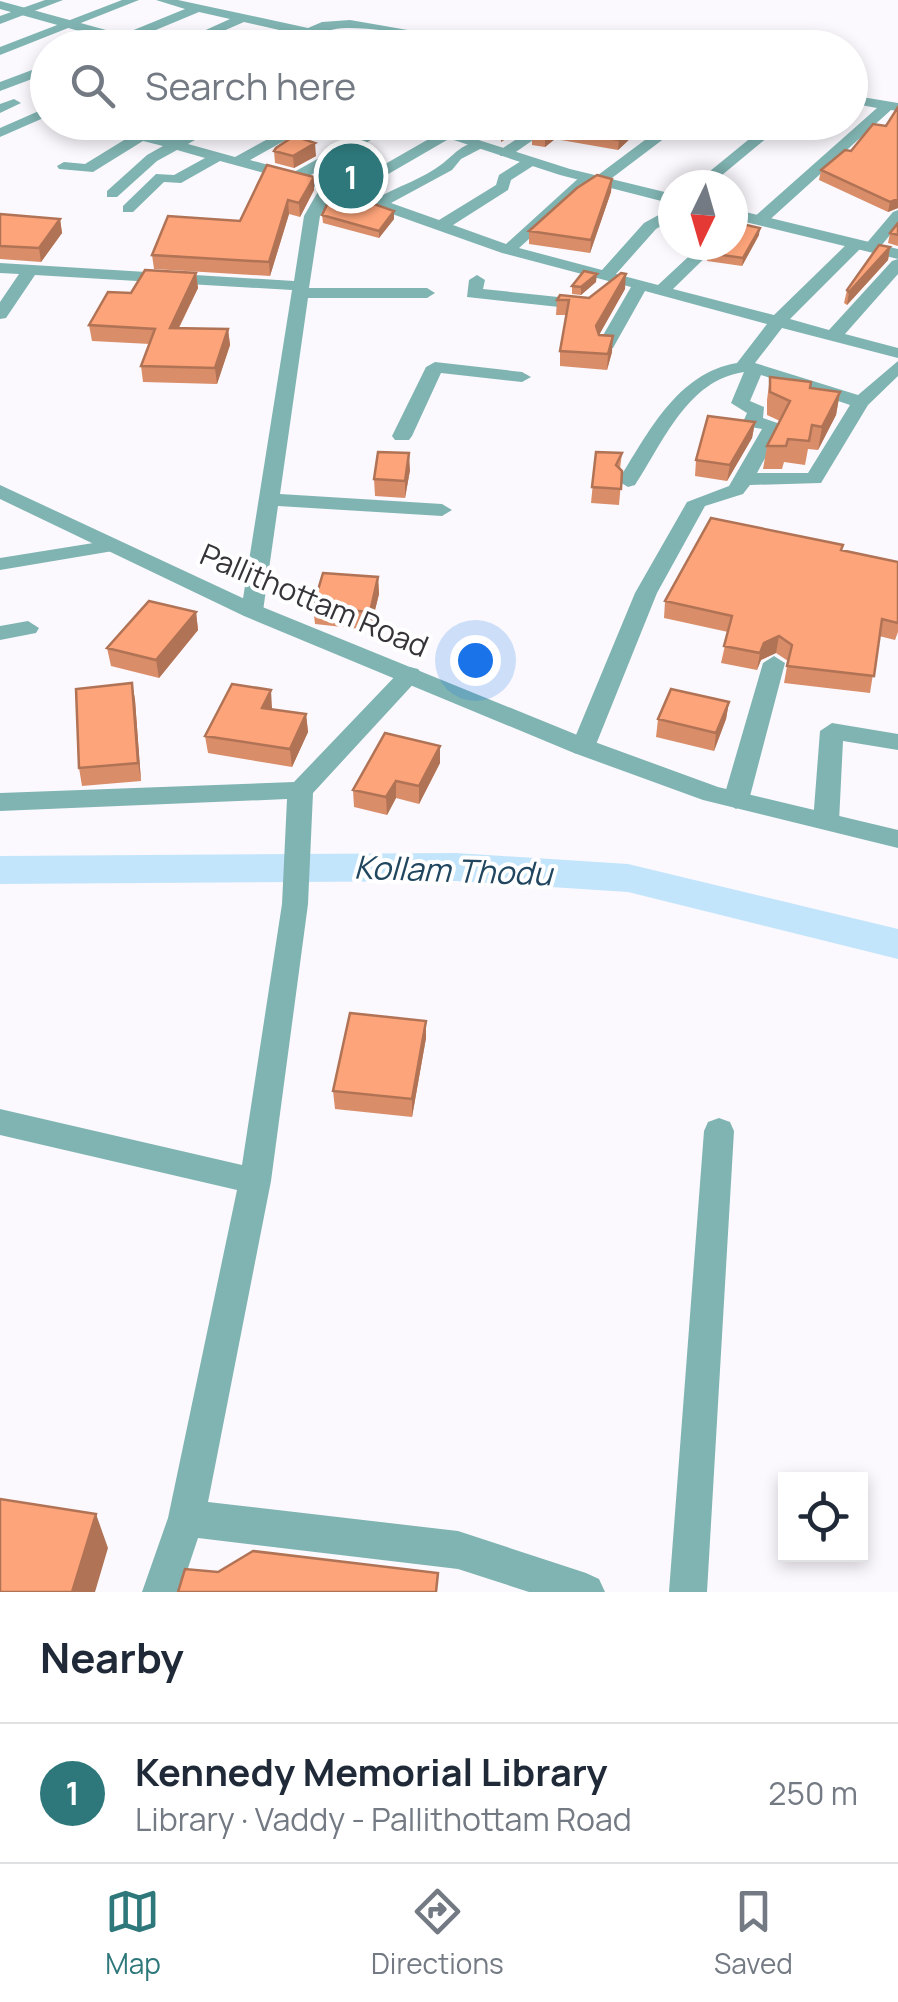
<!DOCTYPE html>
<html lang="en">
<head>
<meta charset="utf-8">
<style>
  body { margin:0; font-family:Manrope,sans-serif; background:#f6f6f7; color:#1f2937 }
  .controls { position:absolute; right:30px; bottom:30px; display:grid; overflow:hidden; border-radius:0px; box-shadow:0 5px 15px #0003 }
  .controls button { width:90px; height:90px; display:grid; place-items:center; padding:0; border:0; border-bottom:2px solid #e0e1e3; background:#fff; color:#1f2937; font:50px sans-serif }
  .compass { position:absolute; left:658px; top:170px; width:90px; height:90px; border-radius:50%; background:#fff; box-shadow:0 5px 15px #0003; rotate:185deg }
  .you { position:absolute; left:475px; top:660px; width:35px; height:35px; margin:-25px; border:8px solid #fff; border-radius:50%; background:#1a73e8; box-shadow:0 0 0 15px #1a73e833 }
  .badge { display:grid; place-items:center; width:65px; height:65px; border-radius:50%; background:#2e787b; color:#fff; font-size:32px; font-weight:700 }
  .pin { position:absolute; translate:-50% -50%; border:5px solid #fff; box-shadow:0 2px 10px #0006 }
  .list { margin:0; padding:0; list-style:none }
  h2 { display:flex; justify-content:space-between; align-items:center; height:130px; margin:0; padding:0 40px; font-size:42px }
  h2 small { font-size:32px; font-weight:400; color:#747a83 }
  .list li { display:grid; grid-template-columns:65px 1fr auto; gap:30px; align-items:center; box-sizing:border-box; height:140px; padding:0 40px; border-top:2px solid #e0e1e3 }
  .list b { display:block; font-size:38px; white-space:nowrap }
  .list p { margin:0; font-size:32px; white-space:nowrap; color:#747a83 }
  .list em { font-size:32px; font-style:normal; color:#747a83 }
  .icon { flex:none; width:55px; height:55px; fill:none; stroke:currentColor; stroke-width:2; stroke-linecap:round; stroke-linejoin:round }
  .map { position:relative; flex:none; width:898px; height:1592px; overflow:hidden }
  .search { position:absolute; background:#fff; box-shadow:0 5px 15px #0003; left:30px; right:30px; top:30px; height:110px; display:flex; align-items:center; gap:25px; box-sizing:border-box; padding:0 35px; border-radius:55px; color:#747a83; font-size:38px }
  .sheet { height:270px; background:#fff }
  nav { display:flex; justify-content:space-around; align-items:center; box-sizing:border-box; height:140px; border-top:2px solid #e0e1e3; background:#fff; font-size:28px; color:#747a83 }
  nav a { display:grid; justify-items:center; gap:5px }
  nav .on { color:#2e787b }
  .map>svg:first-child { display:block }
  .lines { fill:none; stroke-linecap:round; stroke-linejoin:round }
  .canal { fill:#c3e5fc; fill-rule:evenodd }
  .minor { fill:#80b4b2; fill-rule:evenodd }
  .tertiary { fill:#80b4b2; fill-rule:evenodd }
  .wall { fill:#da8d69 }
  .shaded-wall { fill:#b17355 }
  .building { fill:#fda47a; stroke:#b17355; stroke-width:2.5 }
  .labels { text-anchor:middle; stroke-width:8; stroke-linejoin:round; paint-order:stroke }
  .street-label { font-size:30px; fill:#363438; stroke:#fff }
  .water-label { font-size:32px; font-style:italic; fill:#20475f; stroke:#fff }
</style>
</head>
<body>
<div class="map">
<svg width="898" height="1592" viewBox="0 0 898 1592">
  <rect width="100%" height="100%" fill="#fbf9fe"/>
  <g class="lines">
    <path class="canal" d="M 456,853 L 628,864 L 898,929 L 898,959 L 628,892 L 456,881 L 0,884 L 0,856 Z"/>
    <path class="minor" d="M 45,0 L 63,0 L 0,24 L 0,16 Z
      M 122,0 L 139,0 L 0,55 L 0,47 Z
      M 156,0 L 178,0 L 308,28 L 322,22 L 350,20 L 511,48 C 456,48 401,28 347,28 C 319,28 299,48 272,48 L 297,34 L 244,22 L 184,48 L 166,48 L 230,19 L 199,12 L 127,42 L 119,42 L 119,36 L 185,9 Z
      M 48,64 L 48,73 L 0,91 L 0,82 Z
      M 850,95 L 898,103 L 898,111 L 891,110 L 765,224 L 753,224 L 753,218 L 877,108 L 850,103 Z
      M 14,99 L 21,103 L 0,113 L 0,104 Z
      M 48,107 L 48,116 L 0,137 L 0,128 Z
      M 81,122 L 106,122 L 140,131 L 161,122 L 181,122 L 155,135 L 174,140 L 208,122 L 226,122 L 188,144 L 235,157 L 299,122 L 318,122 L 250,160 L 294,172 L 384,122 L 402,122 L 309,176 L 345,187 L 441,132 C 455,129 463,122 479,122 L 456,140 L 447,140 L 359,191 L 377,198 C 397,187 424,178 442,164 C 455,154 464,141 482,142 L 482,148 L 461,159 L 452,170 L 391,203 L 439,220 L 496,185 L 499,175 L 526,158 L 536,158 L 536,164 L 511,180 L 508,190 L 453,225 L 506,244 L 582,175 L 594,178 L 669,122 L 686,122 L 604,184 L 592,182 L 519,248 L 602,270 L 644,223 L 673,207 L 673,219 L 656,229 L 616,274 L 658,285 L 701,245 L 718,245 L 673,289 L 774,315 L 849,242 L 861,242 L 861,248 L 790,319 L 829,330 L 892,261 L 898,259 L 898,274 L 845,334 L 898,348 L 898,358 L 782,328 L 755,363 L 858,395 L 898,361 L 898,376 L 868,405 L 821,483 L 750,485 L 743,494 L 705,506 L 657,593 L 595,747 L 583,755 L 574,753 L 571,747 L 635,593 L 687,502 L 729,486 L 762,429 L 745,426 L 743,422 L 747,413 L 731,403 L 744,372 C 687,380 663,443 635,485 L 628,487 L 618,481 C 648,433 677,373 737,363 L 767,324 L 645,291 L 613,348 L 601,348 L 598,344 L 631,287 L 502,253 L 333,193 L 320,216 L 309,288 L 427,288 L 435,293 L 427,298 L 308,298 L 280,494 L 442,504 L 452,510 L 442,516 L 278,506 L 263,611 L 260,616 L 244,616 L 241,611 L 292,290 L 35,275 L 6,318 L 0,319 L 0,302 L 19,274 L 0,273 L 0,263 L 294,281 L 304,216 L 320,188 L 220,161 L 181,183 L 164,182 L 133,212 L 123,212 L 123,206 L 156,174 L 174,175 L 205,158 L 177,150 L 157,161 L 117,197 L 107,197 L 107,191 L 147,155 L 163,146 L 143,141 L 93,172 L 59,169 L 57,166 L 64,162 L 85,164 L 129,137 ZM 761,375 L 850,405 L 808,473 L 757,473 L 783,425 L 763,418 L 764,407 L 750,401 Z
      M 542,122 L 559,122 L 510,156 L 500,156 L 500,150 Z
      M 770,122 L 786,122 L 710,185 L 693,185 Z
      M 898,210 L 898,225 L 877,251 L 865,251 L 865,245 L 893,212 Z
      M 477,275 L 485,280 L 483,289 L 587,300 L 596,305 L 587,310 L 467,297 L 469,280 Z
      M 435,362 L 522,372 L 531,377 L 522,382 L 441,373 L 412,436 L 409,440 L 395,440 L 392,436 L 426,367 Z
      M 112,540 L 122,546 L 119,550 L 0,570 L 0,558 Z
      M 28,621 L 39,628 L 36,633 L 0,640 L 0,626 Z
      M 774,656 L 785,663 L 749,800 L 736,809 L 723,800 L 763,663 Z
      M 410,667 L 418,669 L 422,674 L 418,679 L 313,793 L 308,904 L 271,1181 L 208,1502 L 458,1531 L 586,1573 L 599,1579 L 605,1592 L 529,1592 L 458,1569 L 198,1538 L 180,1592 L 142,1592 L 168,1518 L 237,1190 L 0,1135 L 0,1109 L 242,1165 L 282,904 L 287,799 L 0,811 L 0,793 L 294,782 L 402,669 Z
      M 832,723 L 898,734 L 898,750 L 843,741 L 839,822 L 835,828 L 817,828 L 813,822 L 820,731 Z
      M 719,1118 L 730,1122 L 734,1131 L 707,1592 L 669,1592 L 704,1131 L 708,1122 Z"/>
    <path class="tertiary" d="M 0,1 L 161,45 L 162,48 L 140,48 L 0,9 Z
      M 399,122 L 422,122 L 570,169 L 673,194 L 673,204 L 560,175 Z
      M 733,209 L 898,249 L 898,259 L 733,219 Z
      M 0,485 L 260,606 L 592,741 L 718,787 L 898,830 L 898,848 L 703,800 L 574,753 L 244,616 L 0,499 Z"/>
  </g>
  <path class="wall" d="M 898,107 L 898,208 L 888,212 L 819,180 L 821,170 L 851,151 L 886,126 Z
    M 551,122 L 648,122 L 618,150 L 555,139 L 545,147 L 532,145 L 532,135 Z
    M 274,151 L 316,156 L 294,168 L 275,163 Z
    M 364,164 L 364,172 L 345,183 L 318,175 L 318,168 Z
    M 314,177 L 314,190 L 300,217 L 289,214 L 270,276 L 154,269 L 152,255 L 240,221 Z
    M 612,179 L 611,192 L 590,253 L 529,244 L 529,231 Z
    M 0,214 L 60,219 L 62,233 L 41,262 L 0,259 Z
    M 322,215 L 394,219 L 379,238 L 323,223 Z
    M 898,223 L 898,246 L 888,243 L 890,233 Z
    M 759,235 L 742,266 L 707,261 L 708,253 Z
    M 890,247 L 888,260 L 847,305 L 844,303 L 847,290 Z
    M 196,273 L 198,288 L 179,328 L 228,329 L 230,345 L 217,384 L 143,382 L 141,366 L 150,344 L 92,341 L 89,325 L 131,293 Z
    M 596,282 L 581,295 L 572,294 L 572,286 Z
    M 625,289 L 599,335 L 612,352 L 607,370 L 560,366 L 560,351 L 566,315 L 556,315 L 557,300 L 589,298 Z
    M 770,377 L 810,388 L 840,392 L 836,415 L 818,450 L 808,449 L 805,465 L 784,462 L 782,469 L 763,469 L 767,446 L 780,421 L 767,415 L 767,400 Z
    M 755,422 L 752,438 L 727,481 L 695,476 L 696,460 Z
    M 596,452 L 622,453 L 620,469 L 622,471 L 619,505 L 591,503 Z
    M 410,470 L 405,498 L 375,496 L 374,479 Z
    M 842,550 L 898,562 L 898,632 L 895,640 L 879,636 L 870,693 L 784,683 L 788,661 L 776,653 L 761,660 L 757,670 L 721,663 L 728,632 L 664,618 L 665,601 Z
    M 378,577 L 379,594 L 370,630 L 315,624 L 313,607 Z
    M 196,612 L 198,630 L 159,678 L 111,666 L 107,648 Z
    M 132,683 L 135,700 L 141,781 L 82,786 L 79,768 Z
    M 729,702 L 726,719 L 714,751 L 656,737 L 658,719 Z
    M 272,708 L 272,709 L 306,714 L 308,732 L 292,767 L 208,753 L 205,736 Z
    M 440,746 L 440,763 L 419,804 L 396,798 L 387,815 L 354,807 L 353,790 Z
    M 426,1021 L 426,1038 L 412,1117 L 335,1109 L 333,1091 Z"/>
  <path class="shaded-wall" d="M 517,122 L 534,122 L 501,142 L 501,131 Z
    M 638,122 L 648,122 L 618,150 L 619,140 Z
    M 556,129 L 555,139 L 545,147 L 545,137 Z
    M 315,143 L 316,156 L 294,168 L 293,156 Z
    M 364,164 L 364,172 L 345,183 L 344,176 Z
    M 314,177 L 314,190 L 300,217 L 299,203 Z
    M 612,179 L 611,192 L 590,253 L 591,240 Z
    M 898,199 L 898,208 L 888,212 L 890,202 Z
    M 288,200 L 289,214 L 270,276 L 269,262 Z
    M 394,211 L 394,219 L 379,238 L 379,231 Z
    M 60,219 L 62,233 L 41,262 L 39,248 Z
    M 760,228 L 759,235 L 742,266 L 743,258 Z
    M 890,247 L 888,260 L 847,305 L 849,292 Z
    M 196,273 L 198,288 L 171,343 L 170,328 Z
    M 597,274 L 596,282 L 581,295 L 581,287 Z
    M 626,274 L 625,289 L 595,342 L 596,326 Z
    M 228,329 L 230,345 L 217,384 L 215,368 Z
    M 613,336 L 612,352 L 607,370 L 608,354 Z
    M 840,392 L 836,415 L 818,450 L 822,427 Z
    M 755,422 L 752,438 L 727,481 L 730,465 Z
    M 409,453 L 410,470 L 405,498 L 405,481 Z
    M 378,577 L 379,594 L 370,630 L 370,612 Z
    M 196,612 L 198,630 L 159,678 L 156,660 Z
    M 779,636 L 776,653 L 761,660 L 757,670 L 760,653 L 764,643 Z
    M 132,683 L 135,700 L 141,781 L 138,763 Z
    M 271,690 L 272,708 L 264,725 L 262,708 Z
    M 729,702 L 726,719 L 714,751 L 716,733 Z
    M 306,714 L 308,732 L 292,767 L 290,749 Z
    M 440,746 L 440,763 L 419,804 L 419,786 Z
    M 396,781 L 396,798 L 387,815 L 386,797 Z
    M 426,1021 L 426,1038 L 412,1117 L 412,1099 Z
    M 96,1514 L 108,1548 L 95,1592 L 72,1592 Z"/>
  <path class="building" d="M 898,107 L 898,199 L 890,202 L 821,170 L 845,150 L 851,151 L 873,124 L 886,126 Z
    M 551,122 L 638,122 L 619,140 L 556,129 L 545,137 L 532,135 Z
    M 294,136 L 315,143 L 293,156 L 274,151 L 276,148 Z
    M 338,156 L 364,164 L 344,176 L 318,168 Z
    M 267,165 L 314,177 L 299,203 L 288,200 L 269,262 L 152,255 L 168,216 L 240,221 Z
    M 597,175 L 612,179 L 591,240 L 529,231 L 577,188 Z
    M 334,190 L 394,211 L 379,231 L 322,215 Z
    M 0,214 L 60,219 L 39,248 L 0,246 Z
    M 733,222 L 760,228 L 743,258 L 708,253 L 716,245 L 733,245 Z
    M 898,223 L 898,235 L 890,233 Z
    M 879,245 L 890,247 L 849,292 L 847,290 Z
    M 145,270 L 196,273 L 170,328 L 228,329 L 215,368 L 141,366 L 155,329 L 89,325 L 108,292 L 131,293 Z
    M 584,271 L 597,274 L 581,287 L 572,286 Z
    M 621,273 L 626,274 L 596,326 L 599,335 L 613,336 L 608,354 L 560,351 L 569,300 L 557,300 L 560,295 L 589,298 Z
    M 770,377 L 811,382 L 810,388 L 840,392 L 822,427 L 812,425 L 809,441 L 788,439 L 786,446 L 767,446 L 790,401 L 770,392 Z
    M 708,416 L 755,422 L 730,465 L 696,460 Z
    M 378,452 L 409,453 L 405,481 L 374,479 Z
    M 596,452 L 622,453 L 616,465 L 622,471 L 621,489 L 592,487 Z
    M 711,518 L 843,545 L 841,550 L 898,562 L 898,623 L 882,619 L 874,676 L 787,666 L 792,645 L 779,636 L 764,643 L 760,653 L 724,646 L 732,616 L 665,601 Z
    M 323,573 L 378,577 L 370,612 L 313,607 Z
    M 149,601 L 196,612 L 156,660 L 107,648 Z
    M 132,683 L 138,763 L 79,768 L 76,689 Z
    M 232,684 L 271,690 L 262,708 L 306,714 L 290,749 L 205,736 Z
    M 671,689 L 729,702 L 716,733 L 658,719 Z
    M 385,733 L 440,746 L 419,786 L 396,781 L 386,797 L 353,790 Z
    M 350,1013 L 426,1021 L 412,1099 L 333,1091 Z
    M 0,1499 L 96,1514 L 72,1592 L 0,1592 Z
    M 253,1551 L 438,1573 L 436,1592 L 178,1592 L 185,1569 L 218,1572 Z"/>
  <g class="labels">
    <g class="street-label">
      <text transform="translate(314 601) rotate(23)" y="10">Pallithottam Road</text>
    </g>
    <g class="water-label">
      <text transform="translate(453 871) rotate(2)" y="11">Kollam Thodu</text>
    </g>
  </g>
</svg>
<div class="controls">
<button><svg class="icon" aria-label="locate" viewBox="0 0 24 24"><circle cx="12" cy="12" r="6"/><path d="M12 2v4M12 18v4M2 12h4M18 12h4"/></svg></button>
</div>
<svg class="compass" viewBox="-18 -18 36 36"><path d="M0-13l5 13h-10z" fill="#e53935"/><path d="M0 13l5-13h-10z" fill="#747a83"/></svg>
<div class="you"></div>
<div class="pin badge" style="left:351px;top:176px">1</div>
<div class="search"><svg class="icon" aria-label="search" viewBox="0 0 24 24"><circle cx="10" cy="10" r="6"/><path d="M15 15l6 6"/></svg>Search here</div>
</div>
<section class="sheet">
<h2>Nearby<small></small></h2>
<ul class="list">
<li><span class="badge">1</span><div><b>Kennedy Memorial Library</b><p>Library · Vaddy - Pallithottam Road</p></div><em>250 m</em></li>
</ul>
</section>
<nav>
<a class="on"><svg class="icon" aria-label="map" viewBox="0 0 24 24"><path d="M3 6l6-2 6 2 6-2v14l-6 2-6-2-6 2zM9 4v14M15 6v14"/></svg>Map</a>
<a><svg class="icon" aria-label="directions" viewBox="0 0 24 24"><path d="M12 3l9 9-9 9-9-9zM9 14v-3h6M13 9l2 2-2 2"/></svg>Directions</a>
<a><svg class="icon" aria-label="saved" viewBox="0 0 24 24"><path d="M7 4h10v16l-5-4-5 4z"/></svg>Saved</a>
</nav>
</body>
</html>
